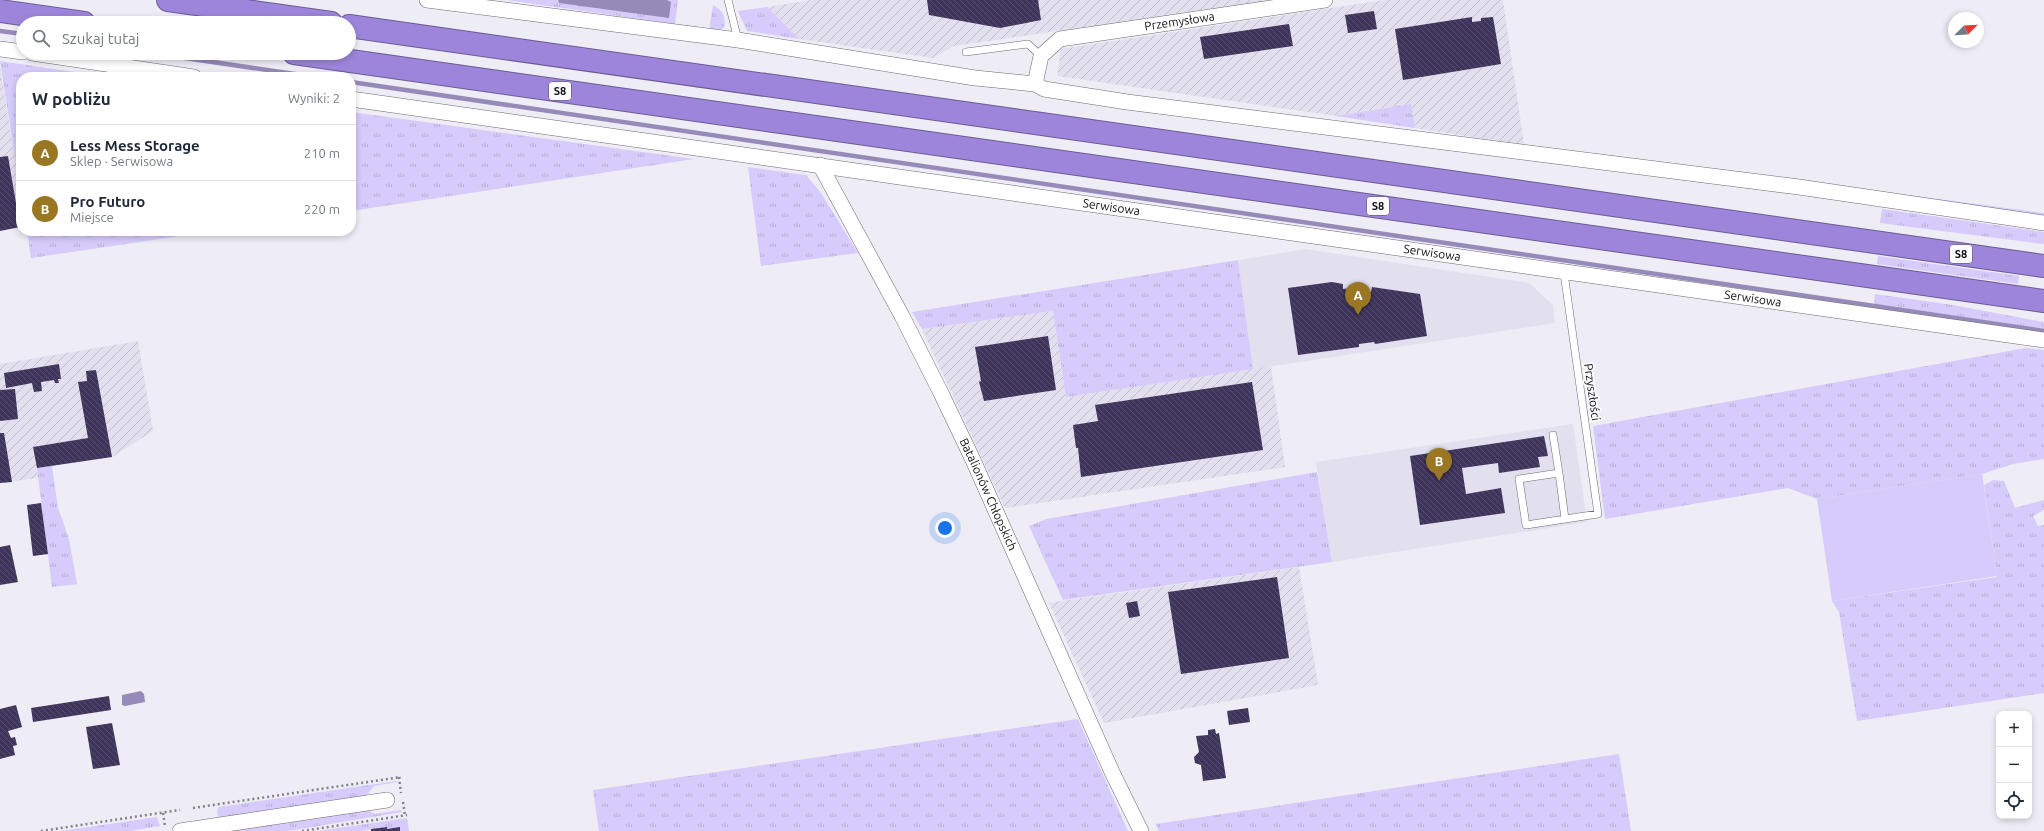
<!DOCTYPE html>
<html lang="pl">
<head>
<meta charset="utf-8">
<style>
  body { margin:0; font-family:Ubuntu,sans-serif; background:#f6f6f7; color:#1f2937 }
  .controls { position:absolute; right:12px; bottom:12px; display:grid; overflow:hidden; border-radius:8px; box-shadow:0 2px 6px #0003 }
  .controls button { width:36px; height:36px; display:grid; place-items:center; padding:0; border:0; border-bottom:1px solid #e0e1e3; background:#fff; color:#1f2937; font:20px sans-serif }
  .compass { position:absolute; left:1948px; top:12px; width:36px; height:36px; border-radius:50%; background:#fff; box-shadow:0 2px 6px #0003; rotate:66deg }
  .you { position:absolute; left:945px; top:528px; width:14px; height:14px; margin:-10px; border:3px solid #fff; border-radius:50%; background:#1a73e8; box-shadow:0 0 0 6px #1a73e833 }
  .badge { display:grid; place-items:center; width:26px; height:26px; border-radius:50%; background:#9a7823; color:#fff; font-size:13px; font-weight:700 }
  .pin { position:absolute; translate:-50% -33px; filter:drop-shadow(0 1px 2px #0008) }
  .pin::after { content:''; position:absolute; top:21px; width:14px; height:12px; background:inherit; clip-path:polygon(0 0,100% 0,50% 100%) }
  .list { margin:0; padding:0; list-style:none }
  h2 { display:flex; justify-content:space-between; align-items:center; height:52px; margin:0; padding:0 16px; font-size:17px }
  h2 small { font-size:13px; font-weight:400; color:#747a83 }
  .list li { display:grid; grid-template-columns:26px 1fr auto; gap:12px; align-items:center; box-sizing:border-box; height:56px; padding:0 16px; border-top:1px solid #e0e1e3 }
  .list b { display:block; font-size:15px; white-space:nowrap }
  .list p { margin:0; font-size:13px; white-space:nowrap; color:#747a83 }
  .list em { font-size:13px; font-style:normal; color:#747a83 }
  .icon { flex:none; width:22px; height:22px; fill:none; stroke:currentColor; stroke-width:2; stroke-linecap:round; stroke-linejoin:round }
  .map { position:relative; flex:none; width:2044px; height:831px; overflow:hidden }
  .search { position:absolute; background:#fff; box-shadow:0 2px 6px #0003; left:16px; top:16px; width:340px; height:44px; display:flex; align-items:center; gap:10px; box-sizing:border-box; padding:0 14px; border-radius:22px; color:#747a83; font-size:15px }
  .panel { position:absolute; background:#fff; box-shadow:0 2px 6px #0003; left:16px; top:72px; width:340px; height:164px; border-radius:16px }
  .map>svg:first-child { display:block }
  .built { fill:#e2dfef }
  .industrial { fill:url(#industrial-furrows) }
  .grass { fill:url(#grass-tufts) }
  .pitch { fill:#d6cbfb }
  .water { fill:#968bb8 }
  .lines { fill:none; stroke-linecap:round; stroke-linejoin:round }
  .stream { stroke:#968bb8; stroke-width:4.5 }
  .building { fill:url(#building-back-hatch) }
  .lane-casing { stroke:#6c6a72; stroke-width:8 }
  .street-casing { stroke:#6c6a72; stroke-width:16 }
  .highway-casing { stroke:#6b5c94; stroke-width:24 }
  .path { stroke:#838288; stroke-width:2.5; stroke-dasharray:2 3; stroke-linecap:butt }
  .lane { stroke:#fff; stroke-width:7 }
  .street { stroke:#fff; stroke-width:15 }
  .highway { stroke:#9d85db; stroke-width:22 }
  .labels { text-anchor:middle; stroke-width:4; stroke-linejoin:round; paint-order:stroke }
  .shield { fill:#fbfaff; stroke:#565658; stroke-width:1 }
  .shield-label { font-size:11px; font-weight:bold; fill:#0f0f11 }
  .street-label { font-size:12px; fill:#0f0f11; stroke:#fbfaff }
</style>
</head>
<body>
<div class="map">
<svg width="2044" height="831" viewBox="0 0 2044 831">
  <defs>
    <pattern id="industrial-furrows" width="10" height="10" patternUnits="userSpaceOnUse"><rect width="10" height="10" fill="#e2dfef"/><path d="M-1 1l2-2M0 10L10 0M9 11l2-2" fill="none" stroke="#c1becc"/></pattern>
    <pattern id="grass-tufts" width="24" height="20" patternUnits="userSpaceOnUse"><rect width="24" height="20" fill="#d6cbfb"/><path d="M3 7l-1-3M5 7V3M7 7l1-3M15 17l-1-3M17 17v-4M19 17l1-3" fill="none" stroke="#b6add6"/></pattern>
    <pattern id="building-back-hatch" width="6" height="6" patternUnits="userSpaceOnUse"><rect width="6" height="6" fill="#3f345b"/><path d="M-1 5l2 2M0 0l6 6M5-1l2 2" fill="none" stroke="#574e6e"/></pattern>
  </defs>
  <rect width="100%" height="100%" fill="#eeecf5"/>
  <path class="built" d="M 1305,249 L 1529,283 L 1553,305 L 1555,323 L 1253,369 L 1238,260 Z
    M 1573,424 L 1587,522 L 1332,562 L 1316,462 Z"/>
  <path class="industrial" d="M 812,0 L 1269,0 L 954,46 L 933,58 L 799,39 L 767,7 Z
    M 1384,0 L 1503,0 L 1524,145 L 1415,128 L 1411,104 L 1336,116 L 1057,76 L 1061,49 Z
    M 0,67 L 21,196 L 21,227 L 0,231 Z
    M 1053,311 L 1066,397 L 1271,366 L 1285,467 L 1005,508 L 922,329 Z
    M 138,341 L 153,431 L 112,457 L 37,468 L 38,478 L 0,483 L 0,364 Z
    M 1299,567 L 1318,685 L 1104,723 L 1049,603 Z"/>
  <path class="grass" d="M 506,0 L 678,0 L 675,24 Z
    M 713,5 C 723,11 726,16 724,28 L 715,31 L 709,30 Z
    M 767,7 L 799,39 L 747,31 L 738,11 Z
    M 0,61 L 108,77 L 21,77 L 21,196 Z
    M 1411,104 L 1415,128 L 1336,116 Z
    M 351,112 L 694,159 L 351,211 Z
    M 748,167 L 806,175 L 821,193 L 858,253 L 761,266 Z
    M 1908,195 L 2044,213 L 2044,219 L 1908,197 Z
    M 1882,209 L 2044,232 L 2044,244 L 1880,223 Z
    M 27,231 L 214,231 L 31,258 Z
    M 1878,256 L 2019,276 L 2018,284 L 1877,264 Z
    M 1238,260 L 1253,369 L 1066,397 L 1053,311 L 922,329 L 912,312 Z
    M 1875,294 L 1953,305 L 2044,322 L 2044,335 L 1873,311 Z
    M 2026,348 L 2044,350 L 2044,459 L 2013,464 L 1982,474 L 1817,499 L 1788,488 L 1605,519 L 1593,426 Z
    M 52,466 L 58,508 L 69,539 L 77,584 L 52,587 L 37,468 Z
    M 1317,472 L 1332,562 L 1063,600 L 1029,526 L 1046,519 Z
    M 1993,480 L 2004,481 L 2015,508 L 2044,500 L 2044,510 L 2033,516 L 2038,526 L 2044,525 L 2044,693 L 1857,721 L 1839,612 L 1832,601 L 1997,577 L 1984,485 Z
    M 1078,719 L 1128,831 L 599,831 L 593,790 Z
    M 1619,754 L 1631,831 L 1159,831 L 1156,824 Z
    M 397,782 L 374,786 L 366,796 L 218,818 L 217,810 L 219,807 L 396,781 Z
    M 368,810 L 374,814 L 401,810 L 402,812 L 288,831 L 231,831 Z
    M 157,817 L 160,826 L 130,831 L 61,831 Z
    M 407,818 L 409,831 L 400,831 L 400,828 L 387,829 L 387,827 L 360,831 L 318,831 Z"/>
  <path class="pitch" d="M 1982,474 L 1997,576 L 1832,601 L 1817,499 Z"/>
  <path class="water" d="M 558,0 L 667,0 L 671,2 L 669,18 L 559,3 Z
    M 141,691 L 144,694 L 145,702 L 125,706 L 122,705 L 122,695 Z"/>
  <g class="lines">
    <path class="stream" d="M 0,31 L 23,34
      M 151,53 L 315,77
      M 351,82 L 2044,331"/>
  </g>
  <path class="building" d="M 927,0 L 1038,0 L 1041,20 L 1000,28 L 929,15 Z
    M 1374,11 L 1377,29 L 1348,33 L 1345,15 Z
    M 1472,17 L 1472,22 L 1481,21 L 1481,18 L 1493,17 L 1501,64 L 1403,80 L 1395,29 Z
    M 1289,24 L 1293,46 L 1204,59 L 1200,37 Z
    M 8,156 L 20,227 L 0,231 L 0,157 Z
    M 1332,282 L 1343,284 L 1343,289 L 1351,288 L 1351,289 L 1371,292 L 1372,287 L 1420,294 L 1427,336 L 1375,344 L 1374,342 L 1359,344 L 1359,347 L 1298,355 L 1288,288 Z
    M 1048,336 L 1056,390 L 984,401 L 979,382 L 981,381 L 975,347 Z
    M 59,364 L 61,379 L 58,379 L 59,383 L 55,383 L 54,380 L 41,382 L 42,391 L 34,392 L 32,383 L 6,388 L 4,373 Z
    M 96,370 L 112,457 L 37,468 L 33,447 L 88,438 L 78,382 L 87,381 L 86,371 Z
    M 1252,382 L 1263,450 L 1081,477 L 1078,448 L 1076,448 L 1073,425 L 1098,421 L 1095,405 Z
    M 15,389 L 18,419 L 0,421 L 0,390 Z
    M 0,433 L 4,433 L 12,482 L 0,483 Z
    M 1544,436 L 1548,456 L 1538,457 L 1540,467 L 1499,473 L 1498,463 L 1462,468 L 1466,494 L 1501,488 L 1505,513 L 1420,525 L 1410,456 Z
    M 41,503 L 48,554 L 33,556 L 27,505 Z
    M 10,545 L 18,582 L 0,585 L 0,547 Z
    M 1277,577 L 1289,658 L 1181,674 L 1168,592 Z
    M 1137,601 L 1140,616 L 1129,618 L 1126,603 Z
    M 109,696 L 111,710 L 33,722 L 31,708 Z
    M 16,705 L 22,727 L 8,731 L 11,738 L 15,737 L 17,745 L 13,746 L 15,755 L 0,759 L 0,709 Z
    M 1248,708 L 1250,722 L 1229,725 L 1227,711 Z
    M 112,723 L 120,765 L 93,769 L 86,727 Z
    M 1215,729 L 1216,734 L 1219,733 L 1226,778 L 1203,781 L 1201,765 L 1195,763 L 1194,757 L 1199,752 L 1196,736 L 1208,735 L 1208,730 Z
    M 387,827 L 387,829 L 400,827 L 400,831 L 371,831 L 371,829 Z"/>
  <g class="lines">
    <g class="lane-casing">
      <path id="lane" d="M 728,0 L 738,40
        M 966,52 L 1028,44 L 1041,56
        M 1564,273 L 1598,514 L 1526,525 L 1519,479 L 1559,473 L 1565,519
        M 1553,435 L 1559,473"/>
    </g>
    <g class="street-casing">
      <g id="street">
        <path d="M 427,0 L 738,40 L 975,78 L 1035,84 L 1044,89 L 1127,102 L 1799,187 L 2044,223"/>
        <path d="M 0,49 L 23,52"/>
        <path d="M 32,53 L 194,77"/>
        <path id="s1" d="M 1035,84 L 1041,56 L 1060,39 L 1325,0"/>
        <path id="s2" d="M 351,99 L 2044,340"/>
        <path id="s3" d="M 820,165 L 902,316 L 941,393 L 973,460 L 1112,772 L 1141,831"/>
        <path d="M 180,831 L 387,800"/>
      </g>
    </g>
    <g class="highway-casing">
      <path id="highway" d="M 168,0 L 331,23
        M 0,11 L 84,23
        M 349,26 L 2044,266
        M 294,53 L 2044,301"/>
    </g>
    <path class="path" d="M 399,777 L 401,793
      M 403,802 L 405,816
      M 193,808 L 401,777
      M 163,813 L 165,826
      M 41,831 L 180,810
      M 302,831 L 407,815"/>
    <use href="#lane" class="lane"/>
    <use href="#street" class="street"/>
    <use href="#highway" class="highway"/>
  </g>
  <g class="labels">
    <g class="shield">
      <rect x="549" y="82" width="22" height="18" rx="3"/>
      <rect x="1367" y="197" width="22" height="18" rx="3"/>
      <rect x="1950" y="245" width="22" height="18" rx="3"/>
    </g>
    <g class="shield-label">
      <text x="560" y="95">S8</text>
      <text x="1378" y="210">S8</text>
      <text x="1961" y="258">S8</text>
    </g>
    <g class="street-label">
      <text dy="4" stroke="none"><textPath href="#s1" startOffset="175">Przemysłowa</textPath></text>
      <text dy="4" stroke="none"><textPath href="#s2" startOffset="768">Serwisowa</textPath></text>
      <text dy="4" stroke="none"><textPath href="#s2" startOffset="1092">Serwisowa</textPath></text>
      <text dy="4" stroke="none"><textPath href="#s2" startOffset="1416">Serwisowa</textPath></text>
      <text transform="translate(1592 392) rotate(82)" y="4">Przyszłości</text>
      <text dy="4" stroke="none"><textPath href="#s3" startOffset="370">Batalionów Chłopskich</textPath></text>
    </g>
  </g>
</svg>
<div class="controls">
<button>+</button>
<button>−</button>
<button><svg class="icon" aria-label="locate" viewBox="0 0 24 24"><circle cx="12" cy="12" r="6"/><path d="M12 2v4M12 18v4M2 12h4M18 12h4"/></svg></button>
</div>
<svg class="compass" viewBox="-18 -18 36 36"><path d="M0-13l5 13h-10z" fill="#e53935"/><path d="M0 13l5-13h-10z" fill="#747a83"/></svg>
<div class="you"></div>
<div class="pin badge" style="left:1358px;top:315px">A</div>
<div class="pin badge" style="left:1439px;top:481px">B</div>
<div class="search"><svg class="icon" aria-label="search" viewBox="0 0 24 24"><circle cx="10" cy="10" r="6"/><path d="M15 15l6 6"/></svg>Szukaj tutaj</div>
<section class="panel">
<h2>W pobliżu<small>Wyniki: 2</small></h2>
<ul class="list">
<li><span class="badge">A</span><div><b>Less Mess Storage</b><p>Sklep · Serwisowa</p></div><em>210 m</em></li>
<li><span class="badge">B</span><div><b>Pro Futuro</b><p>Miejsce</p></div><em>220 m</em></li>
</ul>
</section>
</div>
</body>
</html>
